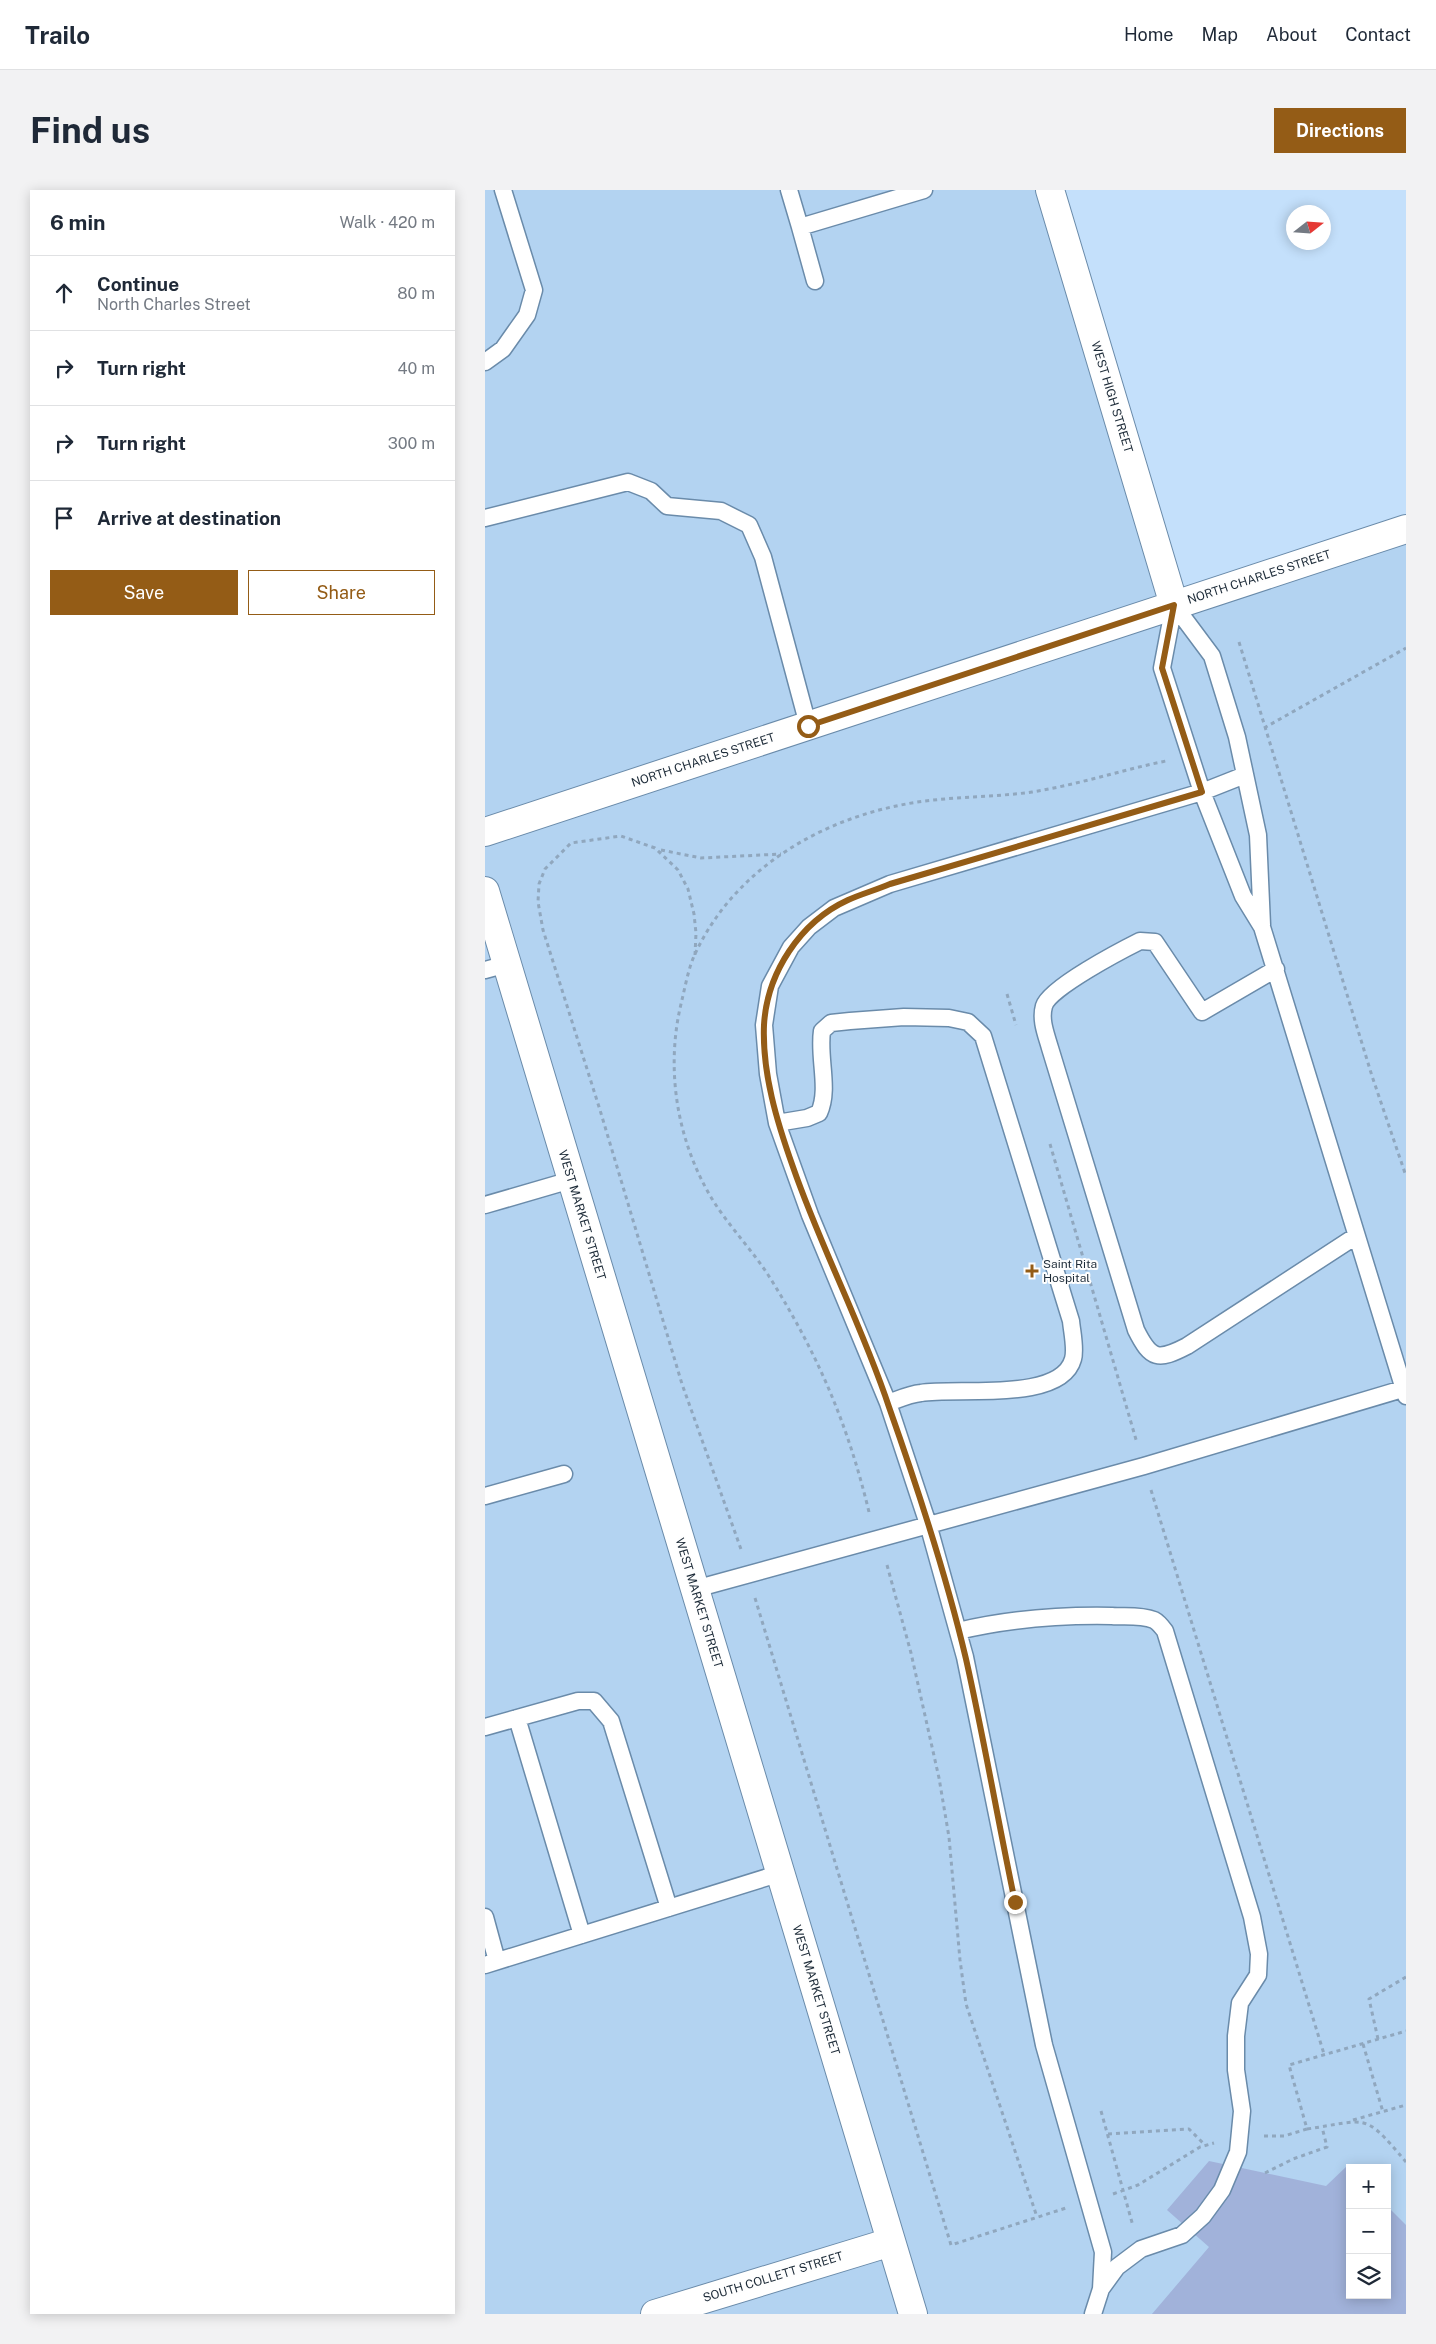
<!DOCTYPE html>
<html lang="en">
<head>
<meta charset="utf-8">
<style>
  body { margin:0; font-family:"Public Sans",sans-serif; background:#f2f2f3; color:#1f2937 }
  .controls { position:absolute; right:15px; bottom:15px; display:grid; overflow:hidden; border-radius:0px; box-shadow:0 2px 12px #0003 }
  .controls button { width:45px; height:45px; display:grid; place-items:center; padding:0; border:0; border-bottom:1px solid #e0e1e3; background:#fff; color:#1f2937; font:25px sans-serif }
  .compass { position:absolute; left:801px; top:15px; width:45px; height:45px; border-radius:50%; background:#fff; box-shadow:0 2px 12px #0003; rotate:73deg }
  .stop { position:absolute; width:15px; height:15px; margin:-11px; border:4px solid #945c16; border-radius:50%; background:#fff }
  .stop.end { background:#945c16; border-color:#fff; box-shadow:0 1px 5px #0008 }
  .list { margin:0; padding:0; list-style:none }
  h2 { display:flex; justify-content:space-between; align-items:center; height:65px; margin:0; padding:0 20px; font-size:21px }
  h2 small { font-size:16px; font-weight:400; color:#747a83 }
  .list li { display:grid; grid-template-columns:32px 1fr auto; gap:15px; align-items:center; box-sizing:border-box; height:75px; padding:0 20px; border-top:1px solid #e0e1e3 }
  .list b { display:block; font-size:19px; white-space:nowrap }
  .list p { margin:0; font-size:16px; white-space:nowrap; color:#747a83 }
  .list em { font-size:16px; font-style:normal; color:#747a83 }
  .actions { display:flex; gap:10px; padding:15px 20px }
  .actions a { flex:1; padding:11px 0; border:1px solid #945c16; border-radius:0px; text-align:center; font-size:18px; color:#945c16 }
  .actions .main { background:#945c16; color:#fff }
  .icon { flex:none; width:28px; height:28px; fill:none; stroke:currentColor; stroke-width:2; stroke-linecap:round; stroke-linejoin:round }
  .map { position:relative; flex:none; width:921px; height:2124px; overflow:hidden; border-radius:0px }
  header { display:flex; align-items:center; gap:30px; box-sizing:border-box; height:70px; padding:0 25px; background:#fff; border-bottom:1px solid #e0e1e3 }
  header strong { font-size:24px }
  nav { display:flex; gap:28px; margin-inline-start:auto; font-size:18px }
  .intro { display:flex; align-items:center; justify-content:space-between; box-sizing:border-box; height:120px; padding:0 30px }
  h1 { margin:0; font-size:35px }
  .button { padding:12px 22px; border-radius:0px; background:#945c16; color:#fff; font-size:18px; font-weight:700 }
  main { display:flex; gap:30px; padding:0 30px }
  aside { flex:1; background:#fff; border-radius:0px; box-shadow:0 2px 12px #0003 }
  .map>svg:first-child { display:block }
  .built { fill:#b3d3f1; fill-rule:evenodd }
  .building { fill:#a1b2da }
  .lines { fill:none; stroke-linecap:round; stroke-linejoin:round }
  .service-casing { stroke:#6a8baa; stroke-width:19 }
  .minor-casing { stroke:#6a8baa; stroke-width:30 }
  .tertiary-casing { stroke:#6a8baa; stroke-width:30 }
  .path { stroke:#90a7be; stroke-width:3; stroke-dasharray:4 4; stroke-linecap:butt }
  .service { stroke:#fff; stroke-width:16 }
  .minor { stroke:#fff; stroke-width:28 }
  .tertiary { stroke:#fff; stroke-width:28 }
  .route { stroke:#945c16; stroke-width:6 }
  .poi-dot { fill:#945c16; stroke:#fefefe; stroke-width:2 }
  .labels { text-anchor:middle; stroke-width:4; stroke-linejoin:round; paint-order:stroke }
  .street-label { font-size:12px; fill:#1d2b38; stroke:#fefefe }
  .poi-label { font-size:12px; fill:#1d2b38; stroke:#fefefe; text-anchor:start }
</style>
</head>
<body>
<header>
<strong>Trailo</strong>
<nav><a>Home</a><a>Map</a><a>About</a><a>Contact</a></nav>
</header>
<div class="intro"><h1>Find us</h1><a class="button">Directions</a></div>
<main>
<aside>
<h2>6 min<small>Walk · 420 m</small></h2>
<ul class="list">
<li><svg class="icon" aria-label="ahead" viewBox="0 0 24 24"><path d="M12 20V5M6 11l6-6 6 6"/></svg><div><b>Continue</b><p>North Charles Street</p></div><em>80 m</em></li>
<li><svg class="icon" aria-label="right" viewBox="0 0 24 24"><path d="M7 20v-9h11M14 6l5 5-5 5"/></svg><div><b>Turn right</b></div><em>40 m</em></li>
<li><svg class="icon" aria-label="right" viewBox="0 0 24 24"><path d="M7 20v-9h11M14 6l5 5-5 5"/></svg><div><b>Turn right</b></div><em>300 m</em></li>
<li><svg class="icon" aria-label="arrive" viewBox="0 0 24 24"><path d="M6 21V4h12l-3 4 3 4H6"/></svg><div><b>Arrive at destination</b></div></li>
</ul>
<div class="actions"><a class="main">Save</a><a>Share</a></div>
</aside>
<div class="map">
<svg width="921" height="2124" viewBox="0 0 921 2124">
  <rect width="100%" height="100%" fill="#c4e0fb"/>
  <path class="built" d="M 0,0 L 565,0 L 689,414 L 921,339 L 921,2124 L 0,2124 ZM 865,1978 L 902,1978 L 902,2105 L 865,2105 Z"/>
  <path class="building" d="M 724,1971 L 841,1996 L 862,1976 L 865,1978 L 865,2105 L 902,2105 L 902,2016 L 921,2035 L 921,2124 L 667,2124 L 724,2057 L 682,2020 Z"/>
  <g class="lines">
    <g class="service-casing">
      <path id="service" d="M 304,0 L 315,37 L 439,0
        M 315,37 L 330,91
        M 0,172 L 18,159 L 42,125 L 49,100 L 18,0
        M 0,328 L 143,292 L 166,301 L 182,316 L 236,321 L 264,335 L 278,367 L 323,535
        M 689,415 L 677,478 L 717,602 L 758,706 L 777,737 L 921,1206
        M 689,415 L 727,466 L 752,547 L 773,645 L 777,735
        M 791,779 L 717,822 L 670,752 L 655,751 C 637,760 564,798 559,816 C 555,830 561,844 565,858 L 651,1140 C 666,1170 673,1171 702,1156 L 871,1046
        M 0,780 L 22,774
        M 292,933 L 322,928 L 334,923 C 345,899 333,868 337,841 L 346,833 L 365,831 L 419,827 L 464,828 L 483,832 L 498,846 L 586,1131 C 587,1142 591,1159 588,1169 C 576,1213 472,1197 436,1203 C 425,1204 414,1209 403,1213
        M 0,1015 L 86,990
        M 0,1306 L 79,1284
        M 210,1399 L 659,1276 L 921,1198
        M 473,1441 C 523,1429 575,1425 627,1426 C 640,1427 656,1425 669,1430 C 673,1432 677,1437 680,1441 L 767,1727 L 774,1764 L 773,1785 L 755,1813 L 751,1846 L 751,1880 L 757,1921 L 753,1962 L 737,2000 L 718,2026 L 697,2045 L 656,2059 L 632,2077 L 616,2099
        M 32,1528 L 97,1745
        M 0,1537 L 93,1511 L 109,1511 L 126,1531 L 184,1718
        M 0,1727 L 12,1771
        M 0,1775 L 296,1683
        M 608,2124 L 616,2099 L 618,2062 L 559,1855 L 480,1467 L 443,1334 L 403,1213 L 325,1025 L 292,933 L 283,884 L 279,835 L 285,796 L 306,757 L 324,737 L 349,718 L 405,694 L 717,602 L 760,585"/>
    </g>
    <g class="minor-casing">
      <path id="minor" d="M 565,0 L 689,415
        M 0,642 L 921,339"/>
    </g>
    <g class="tertiary-casing">
      <path id="tertiary" d="M 0,701 L 428,2124
        M 170,2124 L 406,2052"/>
    </g>
    <path class="path" d="M 754,452 L 887,886 L 921,986
      M 779,538 L 921,458
      M 176,660 L 216,668 L 296,664
      M 210,765 L 211,743 L 209,724 L 203,699 L 193,680 L 170,658 L 136,646 L 86,653 L 60,679 L 54,694 L 53,712 L 58,740 L 115,920 L 197,1194 L 257,1362
      M 522,804 L 531,835
      M 565,954 L 652,1253
      M 666,1300 L 839,1864
      M 384,1322 C 363,1235 334,1167 287,1091 C 268,1060 241,1034 223,1002 C 191,945 181,877 196,814 C 200,798 203,779 210,764 C 248,682 330,632 416,615 C 459,606 504,608 547,602 C 592,595 636,580 681,571
      M 402,1375 L 426,1463 L 454,1588 L 464,1647 L 475,1770 L 481,1814 L 552,2027
      M 270,1408 L 466,2055 L 581,2018
      M 893,1849 L 884,1809 L 921,1787
      M 878,1854 L 898,1922
      M 616,1921 L 648,2036
      M 868,1930 L 921,1915
      M 822,1939 C 884,1930 878,1921 921,1972
      M 623,1944 L 704,1939 L 720,1955
      M 779,1946 L 799,1946 L 822,1939 L 804,1875 L 921,1841
      M 780,1983 L 808,1969 L 842,1957 L 837,1937
      M 628,2004 L 653,1995 L 715,1957 L 729,1953"/>
    <use href="#service" class="service"/>
    <use href="#minor" class="minor"/>
    <use href="#tertiary" class="tertiary"/>
  </g>
  <g class="lines">
    <path class="route" d="M 323,536 L 689,415 L 677,478 L 717,602 L 405,694 C 391,700 376,704 363,710 C 315,732 282,783 279,835 C 277,883 292,932 308,977 C 336,1058 377,1135 404,1217 C 433,1299 461,1384 481,1469 C 499,1549 513,1631 530,1712"/>
  </g>
  <path class="poi-dot" d="M544.5 1073.5h5v5h5v5h-5v5h-5v-5h-5v-5h5z"/>
  <g class="labels">
    <g class="street-label">
      <text transform="translate(627 207) rotate(73)" y="4">WEST HIGH STREET</text>
      <text transform="translate(774 387) rotate(-18)" y="4">NORTH CHARLES STREET</text>
      <text transform="translate(218 570) rotate(-18)" y="4">NORTH CHARLES STREET</text>
      <text transform="translate(97 1025) rotate(73)" y="4">WEST MARKET STREET</text>
      <text transform="translate(214 1413) rotate(73)" y="4">WEST MARKET STREET</text>
      <text transform="translate(331 1800) rotate(73)" y="4">WEST MARKET STREET</text>
      <text transform="translate(288 2087) rotate(-17)" y="4">SOUTH COLLETT STREET</text>
    </g>
    <g class="poi-label">
      <text x="558" y="1078">Saint Rita<tspan x="558" dy="14">Hospital</tspan></text>
    </g>
  </g>
</svg>
<div class="controls">
<button>+</button>
<button>−</button>
<button><svg class="icon" aria-label="layers" viewBox="0 0 24 24"><path d="M12 4l9 5-9 5-9-5zM3 14l9 5 9-5"/></svg></button>
</div>
<svg class="compass" viewBox="-18 -18 36 36"><path d="M0-13l5 13h-10z" fill="#e53935"/><path d="M0 13l5-13h-10z" fill="#747a83"/></svg>
<div class="stop" style="left:323px;top:536px"></div>
<div class="stop end" style="left:530px;top:1712px"></div>
</div>
</main>
</body>
</html>
